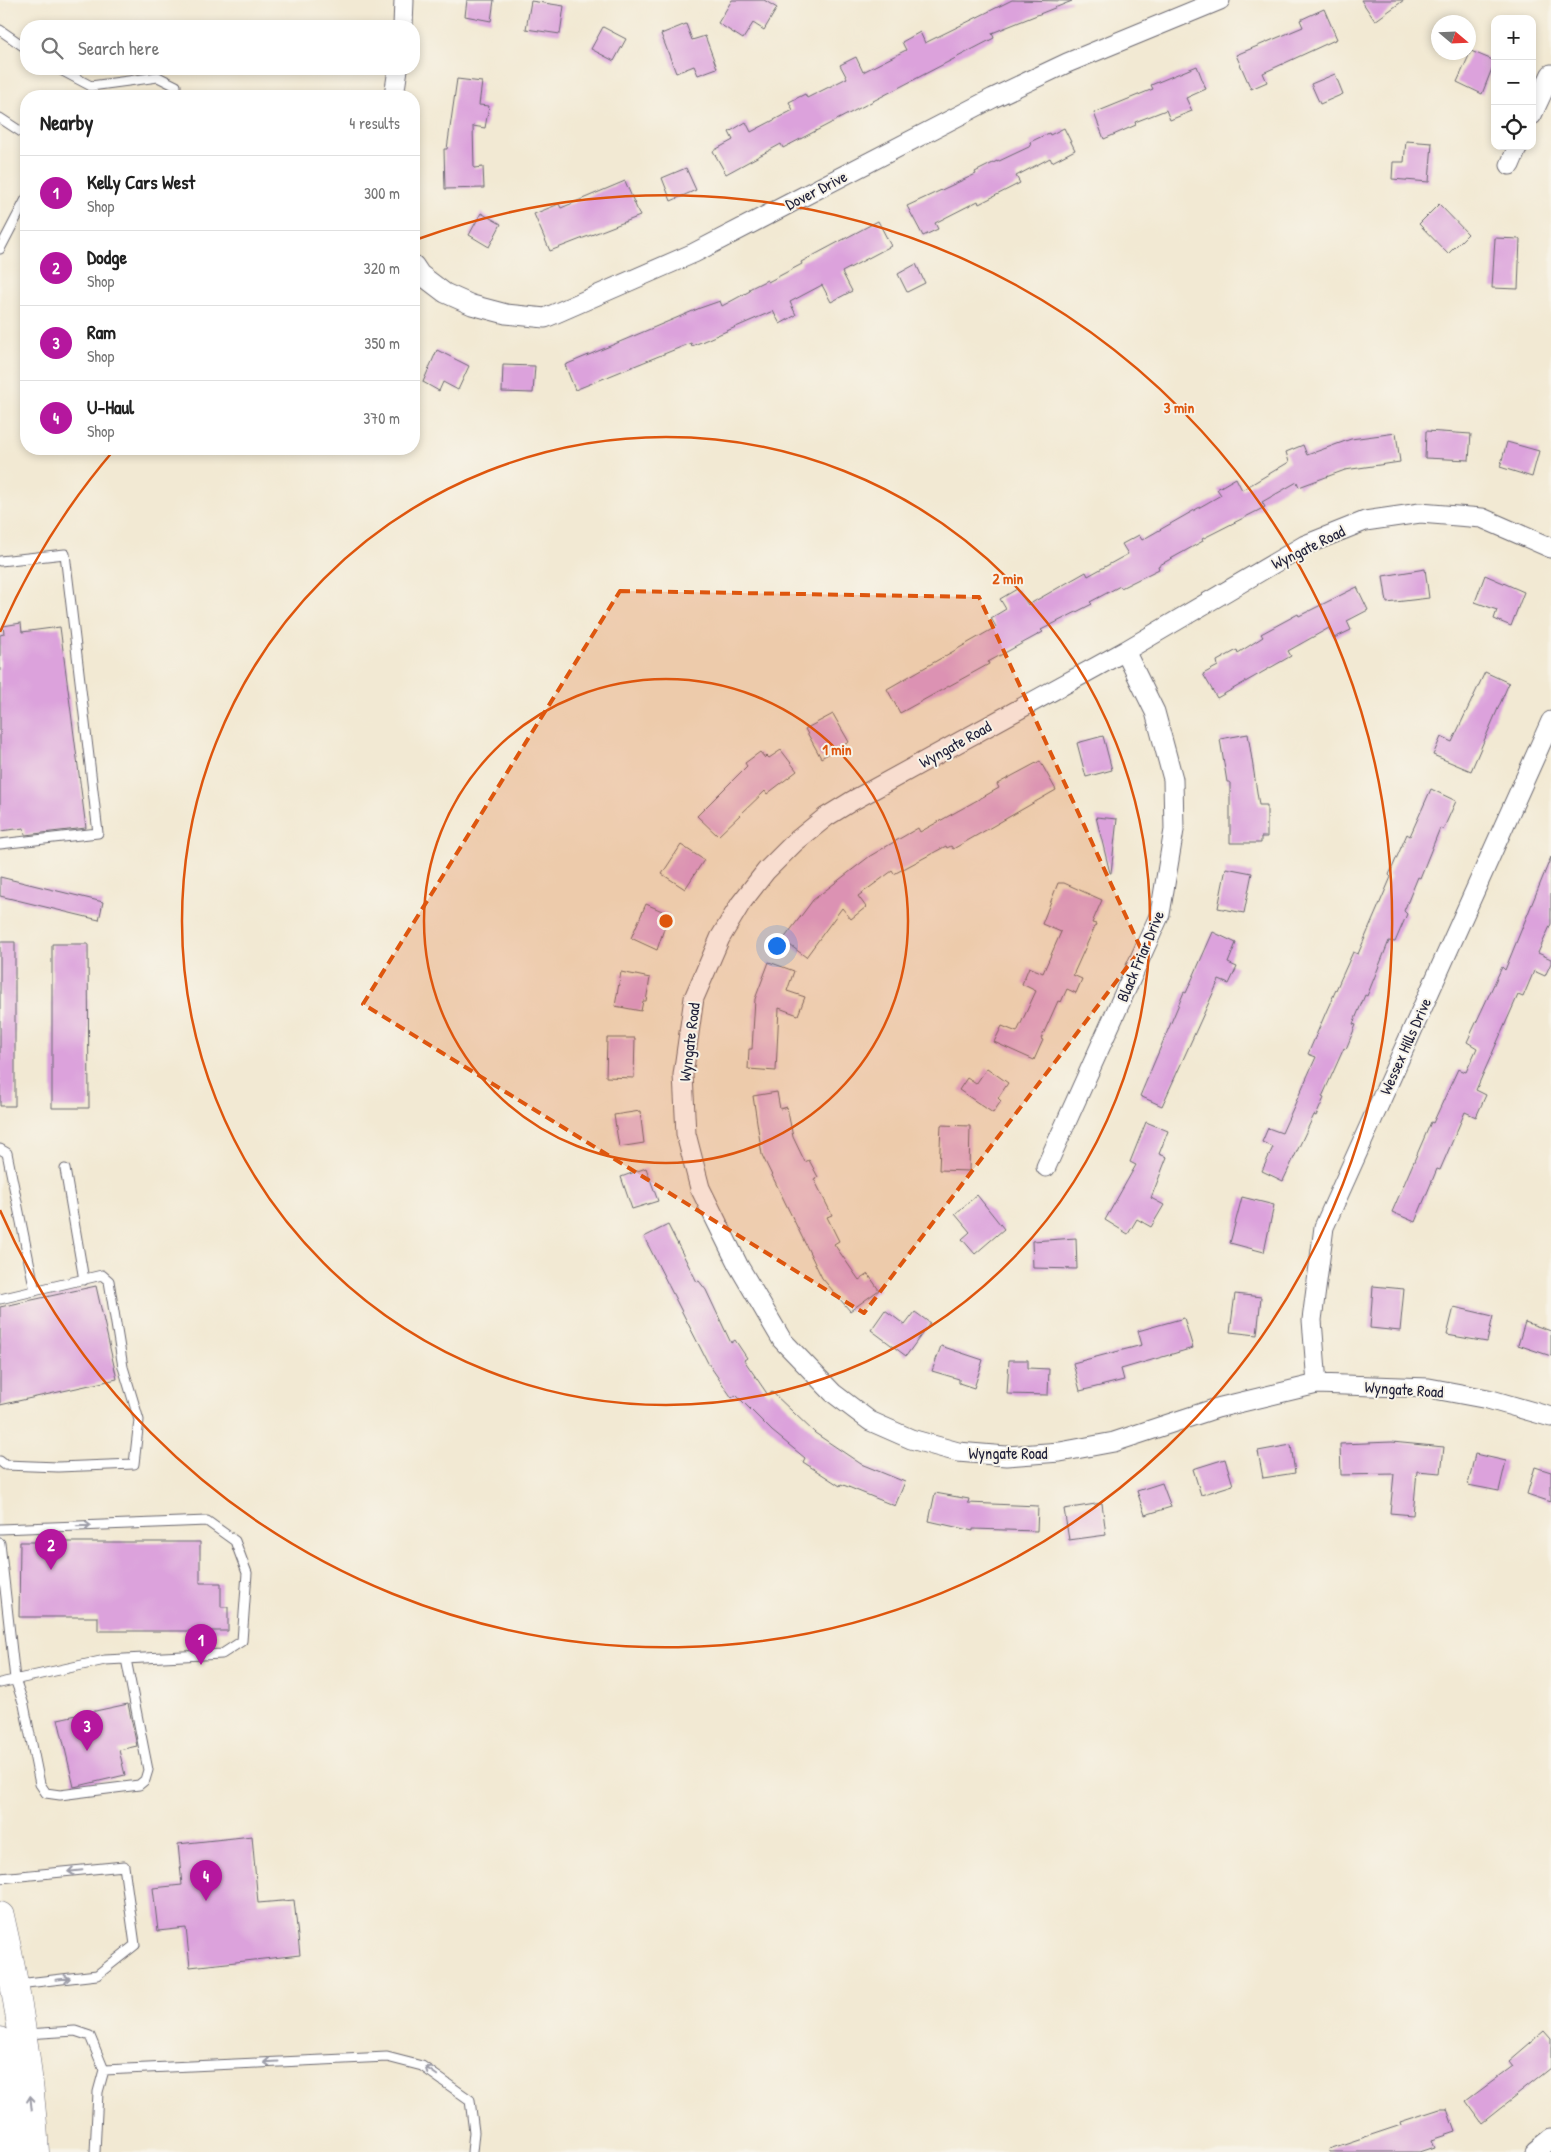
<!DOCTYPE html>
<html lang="en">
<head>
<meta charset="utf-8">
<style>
  body { margin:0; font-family:"Patrick Hand",sans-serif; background:#f2f2f2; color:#222 }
  .controls { position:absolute; right:15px; top:15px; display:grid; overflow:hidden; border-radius:10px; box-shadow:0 2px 8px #0003 }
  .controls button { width:45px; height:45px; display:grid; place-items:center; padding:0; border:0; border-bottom:1px solid #e0e0e0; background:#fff; color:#222; font:25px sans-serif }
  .compass { position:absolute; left:1431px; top:15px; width:45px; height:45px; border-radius:50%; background:#fff; box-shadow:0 2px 8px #0003; rotate:109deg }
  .you { position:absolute; left:776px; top:945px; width:18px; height:18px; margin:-12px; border:4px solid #fff; border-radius:50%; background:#1a73e8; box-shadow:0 0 0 8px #1a73e833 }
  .badge { display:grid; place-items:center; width:32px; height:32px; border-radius:50%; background:#b5179e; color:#fff; font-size:16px; font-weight:700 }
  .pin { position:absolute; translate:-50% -41px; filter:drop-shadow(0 1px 2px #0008) }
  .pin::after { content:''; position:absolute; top:26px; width:18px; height:15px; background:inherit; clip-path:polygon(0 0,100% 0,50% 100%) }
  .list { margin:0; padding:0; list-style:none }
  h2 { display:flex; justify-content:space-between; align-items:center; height:65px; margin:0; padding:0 20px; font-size:21px }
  h2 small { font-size:16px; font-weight:400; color:#767676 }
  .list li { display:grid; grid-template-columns:32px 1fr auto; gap:15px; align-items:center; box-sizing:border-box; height:75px; padding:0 20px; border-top:1px solid #e0e0e0 }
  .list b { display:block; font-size:19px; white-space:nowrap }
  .list p { margin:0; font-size:16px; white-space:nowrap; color:#767676 }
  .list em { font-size:16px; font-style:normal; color:#767676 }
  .icon { flex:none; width:28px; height:28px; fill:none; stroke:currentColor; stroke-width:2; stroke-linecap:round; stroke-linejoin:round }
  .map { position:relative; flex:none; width:1551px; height:2152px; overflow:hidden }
  .search { position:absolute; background:#fff; box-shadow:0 2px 8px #0003; left:20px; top:20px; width:400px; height:55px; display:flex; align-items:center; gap:12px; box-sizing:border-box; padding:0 18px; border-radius:20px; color:#767676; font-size:19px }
  .panel { position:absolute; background:#fff; box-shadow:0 2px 8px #0003; left:20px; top:90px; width:400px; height:365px; border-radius:20px }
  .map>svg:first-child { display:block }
  .building { fill:#dca2dc }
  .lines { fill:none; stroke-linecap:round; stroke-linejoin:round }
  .service-casing { stroke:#6b6870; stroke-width:11 }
  .minor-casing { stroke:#6b6870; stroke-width:21 }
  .primary-casing { stroke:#6b6870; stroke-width:29 }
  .service { stroke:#fff; stroke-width:9 }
  .minor { stroke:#fff; stroke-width:19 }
  .primary { stroke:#fff; stroke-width:28 }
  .oneway { stroke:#9c9ca7 }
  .marked { fill:#de560e; fill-opacity:0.2; stroke:#de560e; stroke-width:4; stroke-dasharray:10 6; stroke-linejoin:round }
  .ring { fill:none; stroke:#de560e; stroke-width:2.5 }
  .labels { text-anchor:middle; stroke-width:4; stroke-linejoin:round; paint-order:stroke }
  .street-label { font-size:16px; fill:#22223b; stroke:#f7f3e8 }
  .centre { fill:#de560e; stroke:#f7f3e8; stroke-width:2.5 }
  .ring-label { font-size:15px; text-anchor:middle; font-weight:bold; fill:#de560e; stroke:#f7f3e8; stroke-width:4; stroke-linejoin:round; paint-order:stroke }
</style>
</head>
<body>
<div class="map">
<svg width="1551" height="2152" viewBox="0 0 1551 2152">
  <rect width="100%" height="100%" fill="#f7f3e8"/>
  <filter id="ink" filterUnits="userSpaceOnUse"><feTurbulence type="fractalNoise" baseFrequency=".02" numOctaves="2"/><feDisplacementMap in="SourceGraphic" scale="10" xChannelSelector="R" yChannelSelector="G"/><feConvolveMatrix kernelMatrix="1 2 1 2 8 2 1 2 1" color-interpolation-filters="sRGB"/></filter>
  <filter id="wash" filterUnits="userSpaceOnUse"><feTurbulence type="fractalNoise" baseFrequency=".0096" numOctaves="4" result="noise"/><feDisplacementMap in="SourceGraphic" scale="20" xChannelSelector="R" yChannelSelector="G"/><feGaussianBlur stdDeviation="1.12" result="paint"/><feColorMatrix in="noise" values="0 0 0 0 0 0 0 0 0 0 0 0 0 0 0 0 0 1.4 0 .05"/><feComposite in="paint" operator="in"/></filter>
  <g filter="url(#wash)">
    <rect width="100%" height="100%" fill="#f2e9d3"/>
    <g id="blocks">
      <path class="building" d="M 467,0 L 494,0 L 491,21 L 465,16 Z
        M 732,0 L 764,0 L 777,8 L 764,30 L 753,23 L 743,39 L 718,23 Z
        M 1012,0 L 1072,1 L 992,33 L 994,38 L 783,148 L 781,144 L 726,174 L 713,151 L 733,140 L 729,132 L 746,122 L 751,132 L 793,110 L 789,102 L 805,94 L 807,98 L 847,78 L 840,65 L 856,57 L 863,72 L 906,50 L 902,42 L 920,32 L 925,43 Z
        M 1361,0 L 1404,0 L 1375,21 Z
        M 531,1 L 564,6 L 560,34 L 526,29 Z
        M 1324,9 L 1337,39 L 1263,73 L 1267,82 L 1251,89 L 1236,55 L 1303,27 L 1300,20 Z
        M 686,24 L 692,40 L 705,36 L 717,68 L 698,75 L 694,66 L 676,73 L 661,34 Z
        M 603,27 L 626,39 L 614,61 L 591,49 Z
        M 1471,51 L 1495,61 L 1482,94 L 1457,82 Z
        M 1197,66 L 1206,89 L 1186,98 L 1192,111 L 1170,120 L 1166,110 L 1135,122 L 1136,125 L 1104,139 L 1094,113 L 1153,89 L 1151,85 Z
        M 1335,74 L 1343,94 L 1320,104 L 1311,84 Z
        M 457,79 L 482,82 L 479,105 L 489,106 L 485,128 L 473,126 L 474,168 L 483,167 L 484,188 L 445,189 L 444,149 L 447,149 Z
        M 1064,128 L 1075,150 L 1052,162 L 1050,158 L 1016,176 L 1020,183 L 979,204 L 978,201 L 935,223 L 938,229 L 923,236 L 907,206 L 976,174 L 975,172 L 997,161 L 997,162 L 1031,146 L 1030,142 L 1049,133 L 1050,135 Z
        M 1406,141 L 1432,143 L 1429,182 L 1392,179 L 1393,162 L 1404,162 Z
        M 686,168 L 696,190 L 671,201 L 662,178 Z
        M 625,181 L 640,216 L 550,251 L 534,214 L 559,204 L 561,208 Z
        M 1439,204 L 1468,234 L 1448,254 L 1419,224 Z
        M 481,213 L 501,224 L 489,247 L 469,235 Z
        M 878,221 L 891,246 L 842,272 L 852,291 L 831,302 L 822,285 L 790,302 L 796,315 L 780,324 L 773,311 L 692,346 L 691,343 L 575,390 L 565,365 L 700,308 L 720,301 L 722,306 L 750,291 L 749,289 L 767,280 L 768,282 L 802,264 L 801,262 Z
        M 1495,238 L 1520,239 L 1518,289 L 1492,288 Z
        M 916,264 L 925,283 L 907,292 L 898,274 Z
        M 437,350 L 469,366 L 458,390 L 443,382 L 439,391 L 423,382 Z
        M 503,365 L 535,366 L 533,393 L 502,392 Z
        M 1426,431 L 1471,434 L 1469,460 L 1425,458 Z
        M 1396,433 L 1400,462 L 1345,470 L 1299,487 L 1297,482 L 1262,502 L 1265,507 L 1202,539 L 1203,541 L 1158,566 L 1159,569 L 1121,588 L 1120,586 L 1090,602 L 1092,604 L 1041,630 L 1043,632 L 988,662 L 989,664 L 900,713 L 887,689 L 996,627 L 991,618 L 1006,609 L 1000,599 L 1017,589 L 1028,605 L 1086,572 L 1088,576 L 1128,554 L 1122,544 L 1139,535 L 1142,540 L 1221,495 L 1217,489 L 1236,478 L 1242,490 L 1289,462 L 1286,452 L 1303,445 L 1307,455 L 1351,439 Z
        M 1507,442 L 1539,451 L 1532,477 L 1500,467 Z
        M 1425,569 L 1429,598 L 1387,603 L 1383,576 Z
        M 1485,575 L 1524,592 L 1511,626 L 1494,619 L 1497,610 L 1475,602 Z
        M 1357,587 L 1368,610 L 1347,621 L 1351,630 L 1334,638 L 1329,628 L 1288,651 L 1291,656 L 1217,698 L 1203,674 L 1218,666 L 1217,661 L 1237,650 L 1238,653 L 1263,637 L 1261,634 L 1298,614 L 1299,616 Z
        M 21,623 L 22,632 L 60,627 L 86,828 L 25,835 L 24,828 L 0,831 L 0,635 L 4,634 L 3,626 Z
        M 1485,672 L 1509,683 L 1471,771 L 1433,755 L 1441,737 L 1452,742 Z
        M 833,714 L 849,742 L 821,758 L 805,729 Z
        M 1248,734 L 1259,805 L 1267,805 L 1267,837 L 1261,837 L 1261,843 L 1230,843 L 1230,782 L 1227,782 L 1220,739 Z
        M 1103,736 L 1112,770 L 1086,777 L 1077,743 Z
        M 781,750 L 797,771 L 767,794 L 765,791 L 718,836 L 697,816 L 747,766 L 745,763 L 760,752 L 765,758 L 767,756 L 769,758 Z
        M 1040,761 L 1056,790 L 953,849 L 951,846 L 947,848 L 946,846 L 894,874 L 892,871 L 858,896 L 866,907 L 851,919 L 842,908 L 806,957 L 783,940 L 813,900 L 870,856 L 918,828 L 920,832 L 999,788 L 997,784 Z
        M 1431,789 L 1456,801 L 1443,830 L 1440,828 L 1420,878 L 1418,877 L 1404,911 L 1407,914 L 1395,942 L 1389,941 L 1367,996 L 1365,995 L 1353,1024 L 1356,1025 L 1346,1049 L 1344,1048 L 1322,1097 L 1324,1098 L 1316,1116 L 1314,1115 L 1283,1181 L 1262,1171 L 1273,1147 L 1262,1142 L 1268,1128 L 1282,1133 L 1316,1057 L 1308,1054 L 1326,1012 L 1353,952 L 1358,954 L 1391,877 L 1389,875 L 1407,834 L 1410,836 Z
        M 1096,817 L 1117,819 L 1111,873 L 1110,873 Z
        M 681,845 L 704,860 L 685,889 L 662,874 Z
        M 1551,857 L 1551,924 L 1538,953 L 1551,959 L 1551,963 L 1545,976 L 1534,971 L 1523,997 L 1518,995 L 1476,1090 L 1486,1095 L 1476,1117 L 1465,1112 L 1440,1170 L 1437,1169 L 1415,1222 L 1392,1212 L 1431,1122 L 1433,1123 L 1458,1069 L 1466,1072 L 1477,1048 L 1467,1042 L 1502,967 L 1505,970 Z
        M 1226,868 L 1252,873 L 1244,913 L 1218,908 Z
        M 0,877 L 103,902 L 99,920 L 0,896 Z
        M 1058,883 L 1064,883 L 1102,900 L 1092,923 L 1096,924 L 1073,975 L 1082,979 L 1076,993 L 1067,989 L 1061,1002 L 1058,1001 L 1041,1039 L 1043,1040 L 1034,1060 L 994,1042 L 1002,1026 L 1017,1032 L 1036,991 L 1022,984 L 1029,967 L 1043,973 L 1061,932 L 1042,924 Z
        M 646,904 L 669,914 L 657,950 L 631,938 Z
        M 1213,932 L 1236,943 L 1228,963 L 1237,967 L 1229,984 L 1219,980 L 1162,1106 L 1140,1096 L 1184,992 L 1186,993 Z
        M 0,942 L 15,942 L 15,1106 L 0,1106 Z
        M 52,944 L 88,944 L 89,1108 L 52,1108 Z
        M 769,962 L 794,971 L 787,991 L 805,997 L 798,1015 L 779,1008 L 776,1071 L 748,1069 L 749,1049 L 752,1049 L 755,999 Z
        M 621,972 L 650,978 L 646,1001 L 643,1001 L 641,1011 L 615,1006 Z
        M 607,1038 L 635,1038 L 634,1078 L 606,1077 Z
        M 987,1068 L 1008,1083 L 998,1098 L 1001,1101 L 993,1113 L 959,1090 L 967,1078 L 976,1084 Z
        M 777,1092 L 780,1109 L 787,1107 L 793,1137 L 805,1162 L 809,1160 L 818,1177 L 814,1179 L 832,1215 L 827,1217 L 839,1241 L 834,1244 L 859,1280 L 868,1274 L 879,1290 L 850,1311 L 822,1278 L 762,1155 L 753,1096 Z
        M 640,1111 L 644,1143 L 619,1147 L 614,1115 Z
        M 1146,1122 L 1168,1131 L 1159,1154 L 1167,1157 L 1151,1198 L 1164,1205 L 1151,1227 L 1137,1219 L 1128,1234 L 1105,1220 L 1136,1165 L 1130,1162 Z
        M 941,1125 L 970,1126 L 969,1171 L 939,1170 Z
        M 646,1168 L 658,1201 L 632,1209 L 621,1177 Z
        M 977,1195 L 1004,1229 L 975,1254 L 962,1239 L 970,1232 L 955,1214 Z
        M 1242,1197 L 1274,1205 L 1264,1252 L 1230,1243 Z
        M 668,1225 L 697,1282 L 699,1281 L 706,1290 L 731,1343 L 735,1340 L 747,1358 L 744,1360 L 768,1395 L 772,1392 L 815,1433 L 861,1464 L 905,1482 L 895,1506 L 841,1484 L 840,1486 L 803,1462 L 805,1458 L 772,1431 L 736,1395 L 732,1398 L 708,1363 L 644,1237 Z
        M 1076,1238 L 1077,1269 L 1033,1268 L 1032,1241 Z
        M 96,1286 L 117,1379 L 0,1405 L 0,1307 Z
        M 1373,1286 L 1404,1289 L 1400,1331 L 1370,1328 Z
        M 1235,1294 L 1261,1297 L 1257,1335 L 1230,1332 Z
        M 1454,1307 L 1493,1316 L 1487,1342 L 1447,1335 Z
        M 885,1310 L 905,1325 L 915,1312 L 930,1323 L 906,1356 L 871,1330 Z
        M 1184,1318 L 1193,1348 L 1121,1369 L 1124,1380 L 1080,1391 L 1073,1363 L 1142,1345 L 1138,1331 Z
        M 1525,1322 L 1551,1331 L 1551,1356 L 1518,1345 Z
        M 941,1346 L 983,1360 L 974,1388 L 959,1383 L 959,1379 L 932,1371 Z
        M 1009,1360 L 1028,1360 L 1028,1368 L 1049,1369 L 1048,1395 L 1007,1394 Z
        M 1392,1442 L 1444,1447 L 1441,1473 L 1417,1471 L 1413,1515 L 1390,1513 L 1394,1474 L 1341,1475 L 1340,1444 Z
        M 1291,1445 L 1295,1473 L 1263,1478 L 1258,1451 Z
        M 1475,1454 L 1506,1461 L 1499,1491 L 1468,1485 Z
        M 1225,1459 L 1233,1485 L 1201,1495 L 1193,1469 Z
        M 1535,1467 L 1551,1472 L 1551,1502 L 1527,1494 Z
        M 1162,1483 L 1171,1507 L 1145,1515 L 1137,1491 Z
        M 935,1493 L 969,1499 L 968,1503 L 1038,1506 L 1037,1531 L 973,1529 L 973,1531 L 929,1521 Z
        M 1102,1503 L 1106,1535 L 1069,1540 L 1064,1509 Z
        M 20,1542 L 200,1542 L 200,1583 L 221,1583 L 221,1607 L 228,1607 L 228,1631 L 98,1631 L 98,1617 L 19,1617 Z
        M 128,1704 L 137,1746 L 119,1750 L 125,1775 L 74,1787 L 58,1719 Z
        M 252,1836 L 258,1903 L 294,1900 L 300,1955 L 190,1967 L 186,1928 L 158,1931 L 153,1888 L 182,1885 L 178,1844 Z
        M 1544,2031 L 1551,2039 L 1551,2068 L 1482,2123 L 1466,2101 L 1513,2066 L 1509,2061 Z
        M 1440,2109 L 1447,2109 L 1455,2132 L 1431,2140 L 1434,2147 L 1419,2152 L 1330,2152 L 1329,2149 L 1401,2125 L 1400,2122 Z"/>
    </g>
  </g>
  <g filter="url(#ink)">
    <use href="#blocks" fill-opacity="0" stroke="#6b6870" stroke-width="1"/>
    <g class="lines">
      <g class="service-casing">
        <path id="service" d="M 0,30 L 26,48
          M 59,69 L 91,86 L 158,77 L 176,86 L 175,96
          M 0,118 L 26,135
          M 0,249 L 26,199
          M 0,561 L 65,554 L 98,833 L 0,844
          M 0,1149 L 7,1153 L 35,1291
          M 65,1169 L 84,1280
          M 0,1299 L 102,1275 L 109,1281 L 123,1367 L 139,1420 L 134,1464 L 58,1467 L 5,1465 L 0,1461
          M 0,1529 L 207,1521 L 235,1541 L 247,1573 L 242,1641 L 222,1654 L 105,1660 L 0,1683
          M 0,1543 L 15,1679 L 24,1705 L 40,1784 L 46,1793 L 60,1795 L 139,1785 L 145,1780 L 148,1770 L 126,1659
          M 0,1878 L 124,1866 L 135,1945 L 97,1975 L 18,1984
          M 26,2034 L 75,2031 L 90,2036 L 104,2070 L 98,2092 L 95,2152
          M 104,2070 L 387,2057 L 422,2066 L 470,2100 L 474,2132 L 472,2152"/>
      </g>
      <g class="minor-casing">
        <path id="minor" d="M 403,26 L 404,0
          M 394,96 L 398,69
          M 1532,115 L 1551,74
          M 1510,165 L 1518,146
          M 414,265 L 420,274 L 445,293 L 472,305 L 506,314 L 545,318 L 694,253 L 993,98 L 1067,63 L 1220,0
          M 1551,548 L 1482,518 L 1420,513 L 1365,521 L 1305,545 L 1125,651 L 852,801 L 826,817 L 795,842 L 766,871 L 741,903 L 720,938 L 694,998 L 683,1075 L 686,1134 L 700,1188 L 738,1265 L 782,1340 L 833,1393 L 870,1421 L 911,1439 L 958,1452 L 1006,1456 L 1060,1452 L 1114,1442 L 1217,1408 L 1317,1384 L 1429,1388 L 1488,1399 L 1551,1417
          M 1046,1167 L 1160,914 L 1174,830 L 1173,779 L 1155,712 L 1125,651
          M 1317,1384 L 1312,1320 L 1324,1227 L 1551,721
          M 1535,2152 L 1551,2139"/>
      </g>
      <g class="primary-casing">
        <path id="primary" d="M 0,1916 C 18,1994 30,2072 35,2152
          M 0,2041 L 11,2152"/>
      </g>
      <use href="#service" class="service"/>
      <use href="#minor" class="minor"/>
      <use href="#primary" class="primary"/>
    </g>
    <defs><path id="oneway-shaft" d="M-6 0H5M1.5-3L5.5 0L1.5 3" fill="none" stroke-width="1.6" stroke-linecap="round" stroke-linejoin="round" transform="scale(1.25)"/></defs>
    <g class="oneway">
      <use href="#oneway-shaft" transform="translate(84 1526) rotate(-2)"/>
      <use href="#oneway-shaft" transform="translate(75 1871) rotate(174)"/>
      <use href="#oneway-shaft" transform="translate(63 1979) rotate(-6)"/>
      <use href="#oneway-shaft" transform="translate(271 2062) rotate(177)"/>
      <use href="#oneway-shaft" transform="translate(431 2071) rotate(-145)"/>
      <use href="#oneway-shaft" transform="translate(31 2103) rotate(-96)"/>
    </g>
  </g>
  <path class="marked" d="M 620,591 L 979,597 L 1141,949 L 864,1313 L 363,1004 Z"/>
  <g class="ring">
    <circle cx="666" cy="921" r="242"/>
    <circle cx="666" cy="921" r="484"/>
    <path d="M0 632A726 726 0 0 1 114 450M418 239A726 726 0 1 1 0 1210"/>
  </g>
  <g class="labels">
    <g class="street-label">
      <text transform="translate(816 190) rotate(-27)" y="6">Dover Drive</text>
      <text transform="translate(1308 547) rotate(-26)" y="6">Wyngate Road</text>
      <text transform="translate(955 744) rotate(-29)" y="6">Wyngate Road</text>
      <text transform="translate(1140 956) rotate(-67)" y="6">Black Friar Drive</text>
      <text transform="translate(689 1042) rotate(-83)" y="6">Wyngate Road</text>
      <text transform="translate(1405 1046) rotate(-66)" y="6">Wessex Hills Drive</text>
      <text transform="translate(1404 1389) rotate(4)" y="6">Wyngate Road</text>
      <text x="1008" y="1459">Wyngate Road</text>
    </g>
  </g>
  <circle cx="666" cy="921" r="8" class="centre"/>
  <g class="ring-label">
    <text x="1179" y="413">3 min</text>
    <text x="1008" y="584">2 min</text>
    <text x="837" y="755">1 min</text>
  </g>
</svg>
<div class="controls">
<button>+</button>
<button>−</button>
<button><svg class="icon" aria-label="locate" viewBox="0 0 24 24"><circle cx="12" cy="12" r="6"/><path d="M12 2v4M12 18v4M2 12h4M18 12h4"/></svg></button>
</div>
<svg class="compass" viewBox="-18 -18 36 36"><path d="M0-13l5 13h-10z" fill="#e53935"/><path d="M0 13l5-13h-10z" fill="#767676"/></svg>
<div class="you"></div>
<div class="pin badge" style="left:201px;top:1665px">1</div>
<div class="pin badge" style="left:51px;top:1570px">2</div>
<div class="pin badge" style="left:87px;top:1751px">3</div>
<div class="pin badge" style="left:206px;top:1901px">4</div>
<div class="search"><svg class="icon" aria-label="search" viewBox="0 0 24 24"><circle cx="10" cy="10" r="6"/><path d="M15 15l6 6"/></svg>Search here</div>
<section class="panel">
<h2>Nearby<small>4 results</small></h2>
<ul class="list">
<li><span class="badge">1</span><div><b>Kelly Cars West</b><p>Shop</p></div><em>300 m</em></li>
<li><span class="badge">2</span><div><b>Dodge</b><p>Shop</p></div><em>320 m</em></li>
<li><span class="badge">3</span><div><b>Ram</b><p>Shop</p></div><em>350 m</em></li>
<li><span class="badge">4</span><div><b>U-Haul</b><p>Shop</p></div><em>370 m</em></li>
</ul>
</section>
</div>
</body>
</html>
